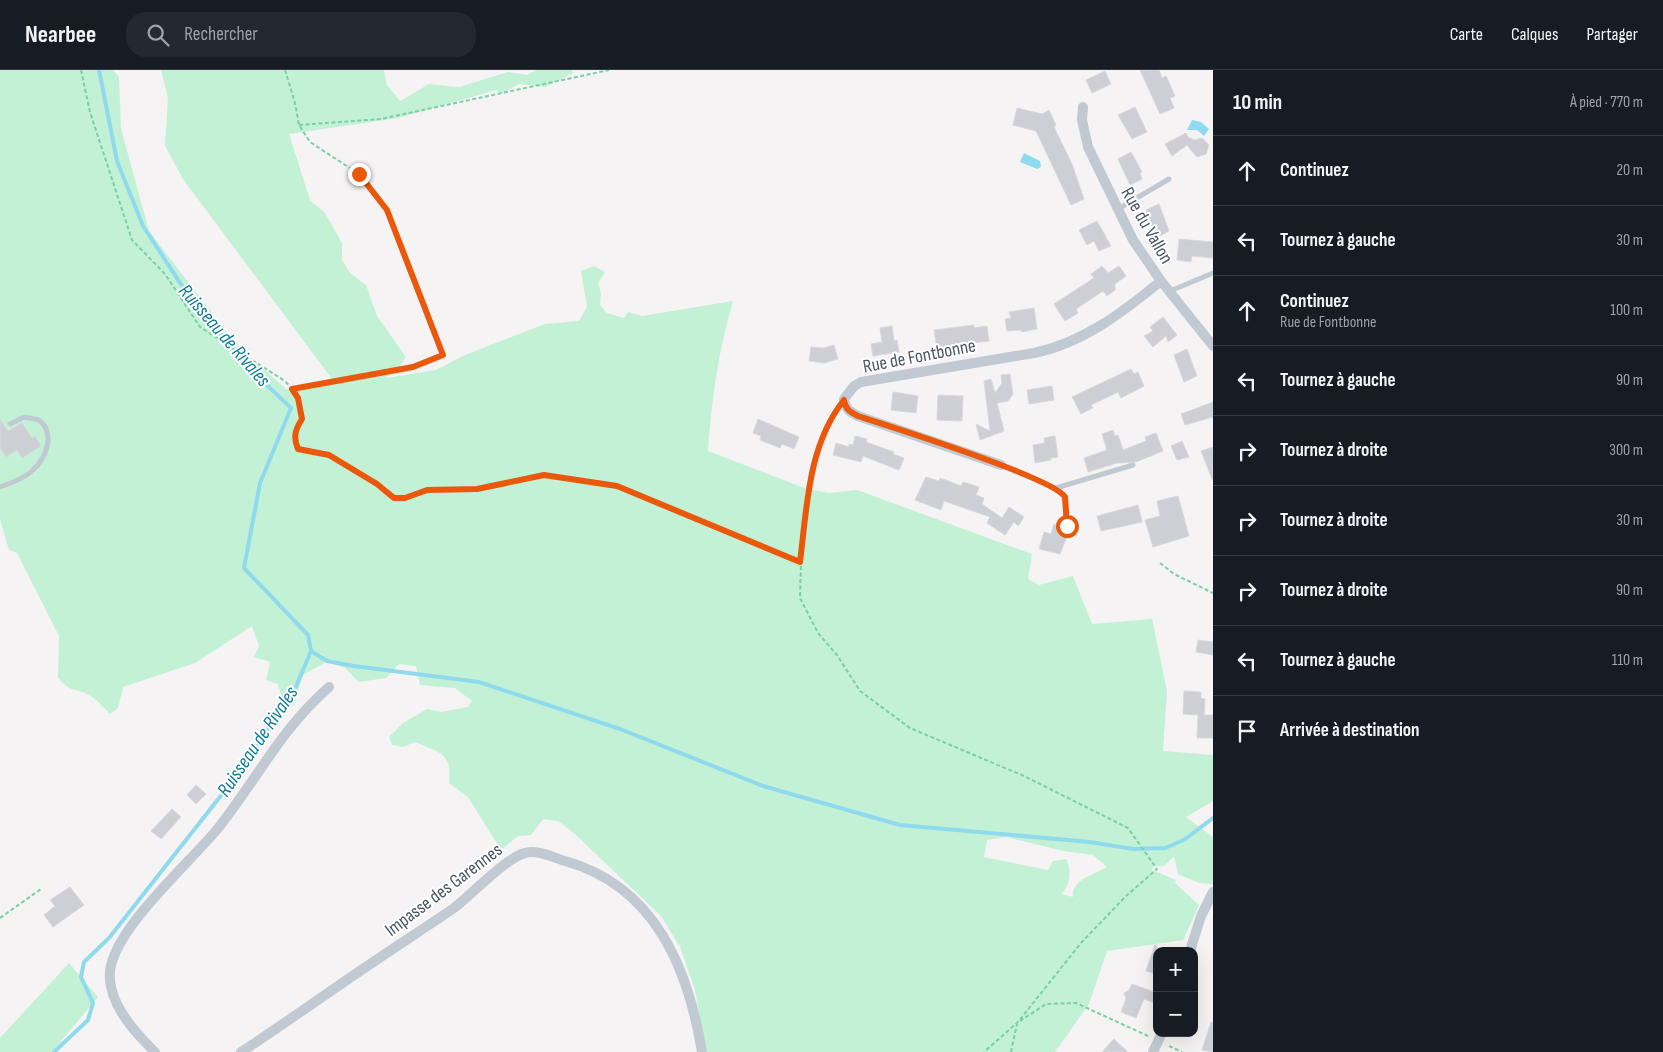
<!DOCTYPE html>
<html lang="fr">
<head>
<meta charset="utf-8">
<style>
  body { margin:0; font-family:"Sofia Sans Condensed",sans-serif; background:#242831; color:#f1f3f6 }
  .controls { position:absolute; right:15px; bottom:15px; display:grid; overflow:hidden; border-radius:10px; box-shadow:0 5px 20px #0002 }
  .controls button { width:45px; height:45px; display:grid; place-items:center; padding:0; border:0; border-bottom:1px solid #363941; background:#171b24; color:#f1f3f6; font:25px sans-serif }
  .stop { position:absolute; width:15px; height:15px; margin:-11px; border:4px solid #ea580c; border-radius:50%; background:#fff }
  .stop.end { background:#ea580c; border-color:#fff; box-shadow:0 1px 5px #0008 }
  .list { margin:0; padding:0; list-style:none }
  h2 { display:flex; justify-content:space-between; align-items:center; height:65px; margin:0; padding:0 20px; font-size:21px }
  h2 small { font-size:16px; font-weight:400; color:#9ea1a6 }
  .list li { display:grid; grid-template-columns:32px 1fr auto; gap:15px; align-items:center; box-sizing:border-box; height:70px; padding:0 20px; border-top:1px solid #363941 }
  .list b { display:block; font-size:19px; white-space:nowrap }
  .list p { margin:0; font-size:16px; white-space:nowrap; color:#9ea1a6 }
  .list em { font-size:16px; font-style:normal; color:#9ea1a6 }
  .icon { flex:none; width:28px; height:28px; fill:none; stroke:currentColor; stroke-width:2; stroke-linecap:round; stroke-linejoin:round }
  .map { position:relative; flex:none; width:1213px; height:982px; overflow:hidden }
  header { display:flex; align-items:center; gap:30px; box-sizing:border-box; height:70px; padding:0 25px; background:#171b24; border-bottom:1px solid #363941 }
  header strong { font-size:24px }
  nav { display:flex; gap:28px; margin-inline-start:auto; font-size:18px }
  .search { width:350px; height:45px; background:#242831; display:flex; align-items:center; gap:12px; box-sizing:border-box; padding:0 18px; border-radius:20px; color:#9ea1a6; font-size:19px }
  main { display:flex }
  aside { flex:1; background:#171b24 }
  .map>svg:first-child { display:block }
  .green { fill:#c3f1d5; fill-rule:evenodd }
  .water { fill:#90daee }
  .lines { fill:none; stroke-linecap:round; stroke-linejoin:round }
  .stream { stroke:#90daee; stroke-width:4 }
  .building { fill:#cdcfd5; stroke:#d7d9de }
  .path { stroke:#7ad0a6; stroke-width:2; stroke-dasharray:4 2.5; stroke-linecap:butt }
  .service { stroke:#c1cad2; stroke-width:5 }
  .minor { stroke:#c1cad2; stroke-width:10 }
  .route { stroke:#ea580c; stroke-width:6 }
  .labels { text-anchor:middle; stroke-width:4; stroke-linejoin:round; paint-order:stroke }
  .street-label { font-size:19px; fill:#4a5661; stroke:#fff }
  .water-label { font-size:20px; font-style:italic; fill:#0c7c9b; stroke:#fff }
</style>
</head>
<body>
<header>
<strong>Nearbee</strong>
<div class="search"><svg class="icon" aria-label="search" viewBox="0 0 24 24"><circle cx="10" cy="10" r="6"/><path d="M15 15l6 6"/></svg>Rechercher</div>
<nav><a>Carte</a><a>Calques</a><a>Partager</a></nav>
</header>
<main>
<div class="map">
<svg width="1213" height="982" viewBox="0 0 1213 982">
  <rect width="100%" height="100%" fill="#f5f3f3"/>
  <path class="green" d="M 0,0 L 113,0 L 119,7 L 121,59 L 149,161 L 235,273 L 286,319 L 318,317 L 335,313 L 183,109 L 165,76 L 168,28 L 161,0 L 384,0 L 387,15 L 400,31 L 429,14 L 459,17 L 508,2 L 527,5 L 536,0 L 572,0 L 573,3 L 545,17 L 519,14 L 501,24 L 496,20 L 398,48 L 289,64 L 310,130 L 325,143 L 342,173 L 342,190 L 350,203 L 366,215 L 377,246 L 406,287 L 399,298 L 385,301 L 387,308 L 436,300 L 465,285 L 545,254 L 579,251 L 587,237 L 581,201 L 594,196 L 605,202 L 598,213 L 601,223 L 600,235 L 607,243 L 624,248 L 628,242 L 642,246 L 733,231 C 718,283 712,327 708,381 L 807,419 L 829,423 L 857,420 L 1032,484 L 1028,509 L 1039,515 L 1073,506 L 1092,554 L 1152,549 L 1167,621 L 1163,681 L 1213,685 L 1213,731 L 1186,747 L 1213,767 L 1213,814 L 1199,813 L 1178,804 L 1174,786 L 1164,796 L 1154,796 L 1152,800 L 1176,810 L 1175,813 L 1199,835 L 1183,870 L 1107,881 L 1089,934 L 1055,982 L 706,982 L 695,920 L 680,877 L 661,846 L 575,764 L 558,751 L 543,749 L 531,765 L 518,766 L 501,780 L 468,727 L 449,713 C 452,682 440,683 415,672 L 403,677 L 392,675 L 389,667 L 403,653 L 427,639 L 441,642 L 468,637 L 472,631 L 455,618 L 420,615 L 416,596 L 399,594 L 386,608 L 359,612 L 345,598 L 326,592 L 303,605 L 294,635 L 283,633 L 278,614 L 266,610 L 270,592 L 254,587 L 259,576 L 252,556 L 195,593 L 123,617 L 118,638 L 110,644 C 102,636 95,627 85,623 C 69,617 72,622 58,608 L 59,566 L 17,483 L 9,480 L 0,449 ZM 1006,767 L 1064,781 L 1093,785 L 1107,797 C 1093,805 1071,810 1073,827 L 1061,824 C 1070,817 1072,799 1066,789 L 1053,791 L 1048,800 L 984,787 L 987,770 Z
    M 69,893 L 98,927 L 52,982 L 0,982 L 0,968 Z"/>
  <path class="water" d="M 1192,50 L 1201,52 L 1209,59 L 1204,66 L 1197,60 L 1187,60 Z
    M 1024,83 L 1040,91 L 1041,97 L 1037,99 L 1020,92 Z"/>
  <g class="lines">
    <path class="stream" d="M 311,581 L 327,591 L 354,596 L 479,612 L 620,659 L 763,716 L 900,755 L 1090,772 L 1133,779 L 1165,778 L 1184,770 L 1213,748
      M 54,982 L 88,950 L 93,933 L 81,907 L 84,892 L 109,868 L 234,709 L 295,619 L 311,581 L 308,565 L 244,498 L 260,413 L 291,338 L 249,298 L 188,225 L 143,156 L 117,91 L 99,0"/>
  </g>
  <path class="building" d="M 1140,0 L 1159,0 L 1162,8 L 1166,6 L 1175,26 L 1170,28 L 1174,38 L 1160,44 Z
    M 1105,1 L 1111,14 L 1092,23 L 1086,10 Z
    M 1135,37 L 1147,62 L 1132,69 L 1118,45 Z
    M 1017,38 L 1042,44 L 1049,40 L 1056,55 L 1054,57 L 1072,94 L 1084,129 L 1071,135 L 1036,61 L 1013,55 Z
    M 1186,63 L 1189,68 L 1195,70 L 1202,68 L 1209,75 L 1206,84 L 1197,87 L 1187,75 L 1172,86 L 1165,74 Z
    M 1131,82 L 1142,102 L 1140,103 L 1142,109 L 1130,115 L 1118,89 Z
    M 1159,134 L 1169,161 L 1156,168 L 1146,140 Z
    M 1097,151 L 1111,176 L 1099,181 L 1094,171 L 1087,175 L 1079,160 Z
    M 1179,169 L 1213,172 L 1213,188 L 1192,186 L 1191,192 L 1177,190 Z
    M 1102,196 L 1108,203 L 1119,196 L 1126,206 L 1115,214 L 1115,220 L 1107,226 L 1103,221 L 1076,239 L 1078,243 L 1065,251 L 1054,234 L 1094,208 L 1091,204 Z
    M 1034,238 L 1037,259 L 1022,262 L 1021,260 L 1007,261 L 1005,249 L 1011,248 L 1009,242 Z
    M 1163,247 L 1177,265 L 1168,272 L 1166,266 L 1153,277 L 1144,266 L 1153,261 L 1150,257 Z
    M 974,255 L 974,258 L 987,256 L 989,271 L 951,275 L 951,277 L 937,279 L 934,260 Z
    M 892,256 L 894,271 L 897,270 L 899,282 L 873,286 L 871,274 L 882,272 L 880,258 Z
    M 834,275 L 838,289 L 824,293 L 809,291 L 811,277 L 823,278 Z
    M 1187,279 L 1197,306 L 1184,312 L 1174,285 Z
    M 1131,299 L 1134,304 L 1138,302 L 1144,316 L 1121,328 L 1118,322 L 1091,335 L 1093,338 L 1081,344 L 1072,327 Z
    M 1010,304 L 1013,324 L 1008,331 L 997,333 L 1004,361 L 980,370 L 976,354 L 990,361 L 984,311 L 991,309 L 995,323 L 1002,313 L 1001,305 Z
    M 1052,316 L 1054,330 L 1029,334 L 1027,320 Z
    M 893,322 L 918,326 L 916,343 L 891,340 Z
    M 938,325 L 963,326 L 962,351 L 937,350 Z
    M 1213,332 L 1213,347 L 1185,355 L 1181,344 Z
    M 0,349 L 8,361 L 22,353 L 32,368 L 35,366 L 41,376 L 22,388 L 17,380 L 6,387 L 0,378 Z
    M 758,349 L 799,367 L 794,379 L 782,374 L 780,378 L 760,370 L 761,366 L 753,363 Z
    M 1113,360 L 1115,366 L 1118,365 L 1123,380 L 1146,371 L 1145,367 L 1156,363 L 1163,381 L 1136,392 L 1117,393 L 1088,402 L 1084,388 L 1107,380 L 1102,364 Z
    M 855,366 L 867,369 L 866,372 L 894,382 L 893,384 L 904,388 L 899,400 L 863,386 L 861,392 L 833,385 L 836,373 L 849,377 L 849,374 L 853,375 Z
    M 1055,366 L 1058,387 L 1051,388 L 1051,390 L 1035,393 L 1033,375 L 1045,373 L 1044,368 Z
    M 1182,371 L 1189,387 L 1177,390 L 1171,376 Z
    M 1213,377 L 1213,409 L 1212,409 L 1201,381 Z
    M 926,407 L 939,411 L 940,408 L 961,416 L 963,412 L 979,417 L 976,425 L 984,428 L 982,434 L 1002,448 L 1009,437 L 1024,447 L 1018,456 L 1014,452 L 1005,465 L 987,453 L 990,447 L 944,431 L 941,440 L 915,430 Z
    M 1178,426 L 1189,466 L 1153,477 L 1145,450 L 1160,446 L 1157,431 Z
    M 1138,435 L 1142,452 L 1101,461 L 1097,446 Z
    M 1054,454 L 1066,460 L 1070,459 L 1060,484 L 1039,479 L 1044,462 L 1051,464 Z
    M 1198,570 L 1213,572 L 1213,585 L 1196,582 Z
    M 1184,621 L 1201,622 L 1201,628 L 1205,629 L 1204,645 L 1213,645 L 1213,668 L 1197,668 L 1198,645 L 1183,644 Z
    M 196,715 L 206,724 L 196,734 L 187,725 Z
    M 172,739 L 181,747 L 161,769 L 151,761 Z
    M 70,817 L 84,835 L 53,857 L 44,845 L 55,836 L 50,830 Z
    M 1155,875 L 1157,875 L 1157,904 L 1146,901 Z
    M 1132,914 L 1157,923 L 1154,933 L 1144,929 L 1136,948 L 1121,942 L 1126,929 L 1124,923 L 1129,920 Z
    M 1211,952 L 1213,952 L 1213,982 L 1202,980 Z
    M 1114,969 L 1128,982 L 1102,982 Z"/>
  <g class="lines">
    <path class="path" d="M 81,0 L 90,42 L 132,170 L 165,204 L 200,257 L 285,311 C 296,323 301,333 302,349 C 295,360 293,367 298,379 L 329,385 L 377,414 L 394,428 L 405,428 L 427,420 L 477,419 L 544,405 L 617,416 L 801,492
      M 285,0 L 295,33 L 299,55 L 310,72 L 359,104 L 387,140 L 443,285 L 413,297 L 293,318
      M 299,55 L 381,49 L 609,0
      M 836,339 L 832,345 L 811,402 L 801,492 L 800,528 L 818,563 L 837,585 L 860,621 L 910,658 L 1024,706 L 1128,758 L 1157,799 L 1126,826 L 1081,873 L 1018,952 L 984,982
      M 1160,493 L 1174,504 L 1213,523
      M 0,848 L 41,819
      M 1020,951 L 1046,934 L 1076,933 L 1148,966
      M 1169,976 L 1182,982
      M 1011,982 L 1017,954"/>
    <path class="service" d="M 1118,139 L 1169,109
      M 1170,221 L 1213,203
      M 1001,395 L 1056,418 L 1133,395
      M 0,417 C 11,413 23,409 32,401 C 46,389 56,363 39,350 L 24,347 L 10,354
      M 1056,418 L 1065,427 L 1067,456"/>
    <path class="minor" d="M 1083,37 L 1082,50 L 1088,77 L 1133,170 L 1161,211 L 1213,276
      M 1001,395 L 858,346 C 850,342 845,339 844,329 L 854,316 L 861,312 L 1034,283 C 1083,273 1123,242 1161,211
      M 1190,881 L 1201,846 L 1213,822
      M 155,982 C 134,962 107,932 110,901 C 115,857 191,792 219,757 C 258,708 280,660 329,617
      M 241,982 C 283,955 324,925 366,897 C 395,877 425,858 454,838 C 471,825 507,787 525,783 C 537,779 554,788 565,791 C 655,816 688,898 702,982
      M 1153,982 L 1162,963"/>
  </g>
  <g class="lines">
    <path class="route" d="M 359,104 L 387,140 L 443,285 L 413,297 L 292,319 L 298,328 L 302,349 C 295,360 293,367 298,379 L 329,385 L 377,414 L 394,428 L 405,428 L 427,420 L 477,419 L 544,405 L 617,416 L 800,492 C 807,437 808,375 844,330 C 845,339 850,342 858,346 C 889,356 1054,408 1065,427 L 1067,456"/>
  </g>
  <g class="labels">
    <g class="street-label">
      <text transform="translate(1148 155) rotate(60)" y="7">Rue du Vallon</text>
      <text transform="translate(919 285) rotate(-11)" y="7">Rue de Fontbonne</text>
      <text transform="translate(443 819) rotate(-37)" y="7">Impasse des Garennes</text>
    </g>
    <g class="water-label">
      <text transform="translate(225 265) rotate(49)" y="7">Ruisseau de Rivales</text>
      <text transform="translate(257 671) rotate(-56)" y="7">Ruisseau de Rivales</text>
    </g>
  </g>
</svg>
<div class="controls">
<button>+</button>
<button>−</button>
</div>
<div class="stop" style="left:1067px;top:456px"></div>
<div class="stop end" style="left:359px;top:104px"></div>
</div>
<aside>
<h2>10 min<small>À pied · 770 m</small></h2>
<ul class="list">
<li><svg class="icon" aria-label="ahead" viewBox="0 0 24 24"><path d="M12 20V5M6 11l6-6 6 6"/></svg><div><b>Continuez</b></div><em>20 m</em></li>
<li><svg class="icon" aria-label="left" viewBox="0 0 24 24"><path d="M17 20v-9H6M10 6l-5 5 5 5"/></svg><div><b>Tournez à gauche</b></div><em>30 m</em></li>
<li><svg class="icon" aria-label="ahead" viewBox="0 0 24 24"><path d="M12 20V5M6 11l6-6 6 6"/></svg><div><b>Continuez</b><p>Rue de Fontbonne</p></div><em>100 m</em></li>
<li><svg class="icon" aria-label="left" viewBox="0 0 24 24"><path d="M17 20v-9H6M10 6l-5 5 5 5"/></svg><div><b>Tournez à gauche</b></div><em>90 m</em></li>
<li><svg class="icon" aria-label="right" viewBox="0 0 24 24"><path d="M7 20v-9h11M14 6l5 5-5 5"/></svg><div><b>Tournez à droite</b></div><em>300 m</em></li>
<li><svg class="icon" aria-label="right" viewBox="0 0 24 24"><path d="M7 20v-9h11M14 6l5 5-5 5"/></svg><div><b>Tournez à droite</b></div><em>30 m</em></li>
<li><svg class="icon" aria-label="right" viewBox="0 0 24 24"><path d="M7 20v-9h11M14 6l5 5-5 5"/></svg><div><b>Tournez à droite</b></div><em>90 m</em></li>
<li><svg class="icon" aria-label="left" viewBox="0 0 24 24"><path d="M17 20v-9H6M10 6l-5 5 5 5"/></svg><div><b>Tournez à gauche</b></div><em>110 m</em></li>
<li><svg class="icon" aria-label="arrive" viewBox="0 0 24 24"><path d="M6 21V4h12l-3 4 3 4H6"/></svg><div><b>Arrivée à destination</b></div></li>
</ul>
</aside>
</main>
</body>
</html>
